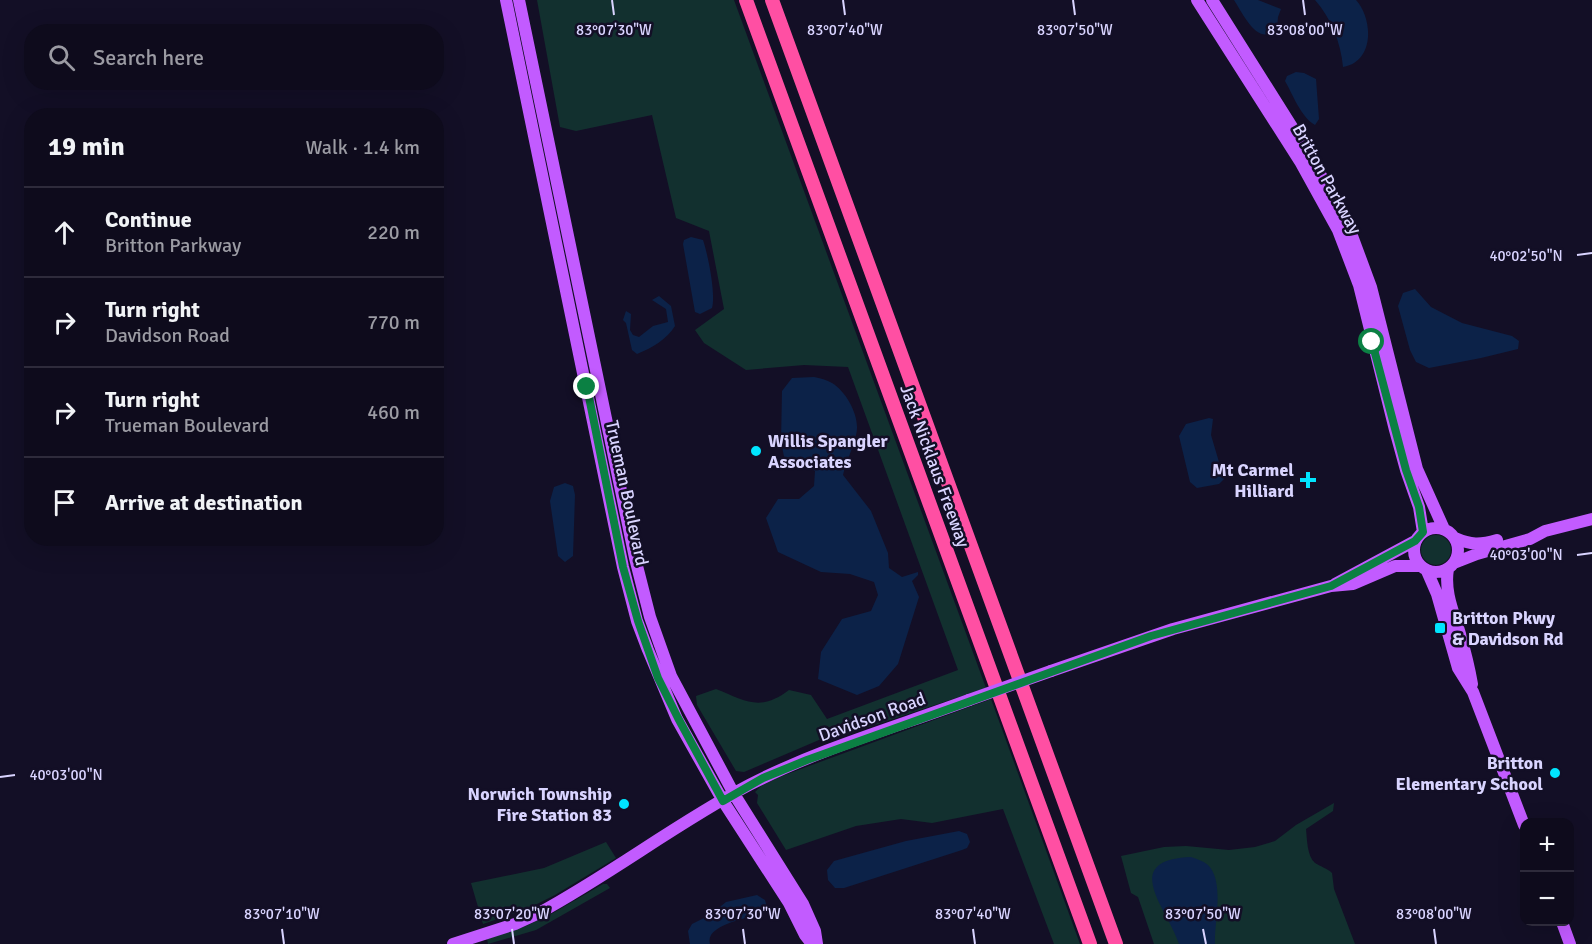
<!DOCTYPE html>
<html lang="en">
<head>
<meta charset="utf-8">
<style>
  body { margin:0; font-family:Signika,sans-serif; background:#1c1929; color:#f1f3f6 }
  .controls { position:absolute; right:18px; bottom:18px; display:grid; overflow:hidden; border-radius:12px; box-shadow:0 6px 24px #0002 }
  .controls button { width:54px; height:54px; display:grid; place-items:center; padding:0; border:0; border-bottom:2px solid #2e2b3b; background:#0e0b1c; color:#f1f3f6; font:30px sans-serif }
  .stop { position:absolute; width:18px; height:18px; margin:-14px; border:4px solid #0b8043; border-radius:50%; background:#fff }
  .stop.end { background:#0b8043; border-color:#fff; box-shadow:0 2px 6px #0008 }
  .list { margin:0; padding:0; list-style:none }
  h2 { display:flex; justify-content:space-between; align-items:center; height:78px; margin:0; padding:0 24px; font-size:26px }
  h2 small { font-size:20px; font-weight:400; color:#9b9ba3 }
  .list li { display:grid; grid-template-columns:39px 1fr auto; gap:18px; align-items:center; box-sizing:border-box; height:90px; padding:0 24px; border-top:2px solid #2e2b3b }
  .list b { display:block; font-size:22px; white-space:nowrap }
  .list p { margin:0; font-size:20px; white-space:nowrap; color:#9b9ba3 }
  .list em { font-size:20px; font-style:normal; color:#9b9ba3 }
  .icon { flex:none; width:33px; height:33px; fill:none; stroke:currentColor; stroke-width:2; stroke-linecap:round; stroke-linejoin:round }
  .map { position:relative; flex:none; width:1592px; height:944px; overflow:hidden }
  .search { position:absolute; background:#0e0b1c; box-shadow:0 6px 24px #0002; left:24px; top:24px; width:420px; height:66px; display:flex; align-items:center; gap:15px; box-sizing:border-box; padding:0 21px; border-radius:24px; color:#9b9ba3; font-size:22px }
  .panel { position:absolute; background:#0e0b1c; box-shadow:0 6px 24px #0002; left:24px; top:108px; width:420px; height:438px; border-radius:24px }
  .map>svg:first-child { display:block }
  .green { fill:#12302f }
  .water { fill:#0c2248 }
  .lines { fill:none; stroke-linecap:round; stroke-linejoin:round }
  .major { stroke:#c25bff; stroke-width:12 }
  .highway { stroke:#ff4fa3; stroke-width:14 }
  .major-bridge { stroke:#c25bff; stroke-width:12 }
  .route { stroke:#0b8043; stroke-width:8 }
  .ticks { fill:none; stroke:#d9d4ff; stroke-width:2 }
  .poi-dot { fill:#00e5ff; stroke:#130f26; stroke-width:2 }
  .labels { text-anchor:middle; stroke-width:5; stroke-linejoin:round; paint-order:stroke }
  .street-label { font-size:18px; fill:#d9d4ff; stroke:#130f26 }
  .poi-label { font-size:18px; font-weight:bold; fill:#d9d4ff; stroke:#130f26; text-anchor:end }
  .ticks-label { font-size:15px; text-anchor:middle; fill:#d9d4ff; stroke:#130f26; stroke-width:5; stroke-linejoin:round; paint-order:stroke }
</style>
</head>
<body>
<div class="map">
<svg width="1592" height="944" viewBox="0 0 1592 944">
  <rect width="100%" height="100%" fill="#130f26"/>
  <path class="green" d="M 537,0 L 734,0 L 986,688 L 848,734 L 819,740 L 744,772 L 736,771 L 697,705 L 696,696 L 716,689 C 746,701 760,712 789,690 L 811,695 L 827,719 L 958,670 L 848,367 L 804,365 L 746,370 L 704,343 L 695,330 L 724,309 L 709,231 L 676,218 L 652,115 L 576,131 L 560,127 Z
    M1421 550a15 15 0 1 1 30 0a15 15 0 1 1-30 0Z
    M 991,699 L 1080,944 L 1054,944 L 1003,809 L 932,823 L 901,819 L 856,826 L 786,850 L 757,803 L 758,795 L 755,792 L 761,786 L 782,776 Z
    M 1334,803 L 1333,811 L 1306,829 C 1307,839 1307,856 1315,863 C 1321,867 1327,868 1332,873 L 1334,889 L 1355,944 L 1154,944 L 1138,897 L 1131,893 L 1121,856 L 1164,847 L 1186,846 L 1229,850 L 1255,847 L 1275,841 L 1296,825 Z
    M 606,842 L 616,858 L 555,895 L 527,909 L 483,924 L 471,883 L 544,868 Z
    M 603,884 L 607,884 L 610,888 L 536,930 L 488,944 L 487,939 L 526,926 L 553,913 Z"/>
  <path class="water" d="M 1234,0 L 1258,0 L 1281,9 L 1278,17 L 1277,28 C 1259,49 1243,14 1234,0 Z
    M 1315,0 L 1356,0 C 1373,19 1375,61 1343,67 C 1341,43 1331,18 1315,0 Z
    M 1296,72 L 1304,73 L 1316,79 L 1319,119 L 1315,125 C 1301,117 1293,95 1285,81 L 1287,76 Z
    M 691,237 L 703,240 C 708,255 716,294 712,308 L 700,314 L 695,312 L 683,244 L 684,240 Z
    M 1415,289 L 1431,307 L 1462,323 L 1512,336 L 1519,341 L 1518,349 L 1481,358 L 1429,368 L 1416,362 L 1410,350 L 1398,306 L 1403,293 Z
    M 659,296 L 671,306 L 675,326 C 667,339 652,348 637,354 L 632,350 L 626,323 L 623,320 L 626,311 L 631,314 L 630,330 L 633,335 L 639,337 L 653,326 L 668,322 L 666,309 L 652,300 Z
    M 814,377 C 820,378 827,380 832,383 C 847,392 861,418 856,435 C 853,449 846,461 843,475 L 871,511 L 888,553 L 889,568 L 902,577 L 918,572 L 918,575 L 912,581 L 919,597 L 898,664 L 879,686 L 857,695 L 818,679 L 821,652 L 842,619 L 871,611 L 878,595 L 874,582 L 850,574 L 821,572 L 778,552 L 766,518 L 778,499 L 799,499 L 814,486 L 815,471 L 806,465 L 786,466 L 781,442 L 782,391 L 792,378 Z
    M 1209,418 L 1213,419 L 1211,435 L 1224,479 L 1219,484 L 1197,488 L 1190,482 L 1179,436 L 1186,424 Z
    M 565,483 L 573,486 L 575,495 L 573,556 L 565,562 L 558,556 L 550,501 L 554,487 Z
    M 959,831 L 967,834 L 970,842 L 967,848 L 962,850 L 844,888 L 835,888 L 828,880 L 827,870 L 834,861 L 906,841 Z
    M 1191,857 C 1197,859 1203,861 1208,865 C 1225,882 1214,923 1215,944 L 1179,944 C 1167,908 1119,860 1191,857 Z
    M 757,895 L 765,900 L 767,907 L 765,912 C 751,918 704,924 710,944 L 690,944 L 688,931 L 692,924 L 710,915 L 726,902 Z"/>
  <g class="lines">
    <path class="major" d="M 506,0 L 623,567 L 637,621 L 648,650 L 677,719 L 723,801 L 789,903 L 805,935 L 812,944
      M 519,0 L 635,558 L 650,617 L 671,676 L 734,794 L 803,904 L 815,931 L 817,944
      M 1197,0 L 1301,163 L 1338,230 L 1359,285 L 1395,430 L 1406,470 L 1419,507 L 1423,532
      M 1212,0 L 1309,154 L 1348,225 L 1371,287 L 1417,469 L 1444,529
      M1414 550a22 22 0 1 1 44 0a22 22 0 1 1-44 0Z
      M 1455,538 C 1471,545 1480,545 1497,540
      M 1454,563 L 1477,554 L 1530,539 L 1545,531 L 1592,519
      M 1448,569 C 1444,592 1454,613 1460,634 C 1465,651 1469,667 1472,684
      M 1427,571 L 1437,594 L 1458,668 L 1473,692 L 1524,825
      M 1335,584 L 1415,541
      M 1051,671 L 1173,629 L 1331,586 L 1353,584 L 1395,566 L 1420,566
      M 1562,922 L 1570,944
      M 453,944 L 515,924 L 539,913 C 611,874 677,823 749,785 C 819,749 896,727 969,700"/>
    <path class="highway" d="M 746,0 L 1090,944
      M 772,0 L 1116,944"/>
    <path class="major-bridge" d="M 969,700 L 1051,671"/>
  </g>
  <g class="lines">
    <path class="route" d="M 587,387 L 623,567 L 638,621 L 658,678 L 678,718 L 723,801 L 763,778 L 807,760 L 1151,636 L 1331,586 L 1415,541 L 1423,532 L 1419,507 L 1406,470 L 1372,342"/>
  </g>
  <path class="ticks" d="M 612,0 L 614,15M 843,0 L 845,15M 1073,0 L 1075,15M 1303,0 L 1305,15M 1577,255 L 1592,253M 1577,555 L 1592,553M 0,777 L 15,775M 282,929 L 284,944M 512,929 L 514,944M 743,929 L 745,944M 973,929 L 975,944M 1203,929 L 1206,944M 1434,929 L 1436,944"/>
  <g class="poi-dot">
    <circle cx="756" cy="451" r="6"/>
    <path d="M1305 471h6v6h6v6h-6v6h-6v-6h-6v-6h6z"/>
    <rect x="1434" y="622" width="12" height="12" rx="3"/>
    <circle cx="1555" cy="773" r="6"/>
    <circle cx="624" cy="804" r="6"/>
  </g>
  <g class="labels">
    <g class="street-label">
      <text transform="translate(1327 179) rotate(61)" y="6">Britton Parkway</text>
      <text transform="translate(935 466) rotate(70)" y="6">Jack Nicklaus Freeway</text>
      <text transform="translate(627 493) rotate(78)" y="6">Trueman Boulevard</text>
      <text transform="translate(872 717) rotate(-20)" y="6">Davidson Road</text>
    </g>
    <g class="poi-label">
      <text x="768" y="447" text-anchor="start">Willis Spangler<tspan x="768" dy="21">Associates</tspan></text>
      <text x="1294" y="476">Mt Carmel<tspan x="1294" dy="21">Hilliard</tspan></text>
      <text x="1452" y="624" text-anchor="start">Britton Pkwy<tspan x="1452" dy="21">&amp; Davidson Rd</tspan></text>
      <text x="1543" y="769">Britton<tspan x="1543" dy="21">Elementary School</tspan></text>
      <text x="612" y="800">Norwich Township<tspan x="612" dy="21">Fire Station 83</tspan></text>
    </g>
  </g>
  <g class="ticks-label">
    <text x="614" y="35">83°07'30"W</text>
    <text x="845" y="35">83°07'40"W</text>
    <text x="1075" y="35">83°07'50"W</text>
    <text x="1305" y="35">83°08'00"W</text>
    <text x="1526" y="261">40°02'50"N</text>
    <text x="1526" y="560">40°03'00"N</text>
    <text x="66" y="780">40°03'00"N</text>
    <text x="282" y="919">83°07'10"W</text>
    <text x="512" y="919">83°07'20"W</text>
    <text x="743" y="919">83°07'30"W</text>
    <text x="973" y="919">83°07'40"W</text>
    <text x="1203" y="919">83°07'50"W</text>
    <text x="1434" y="919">83°08'00"W</text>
  </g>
</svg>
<div class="controls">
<button>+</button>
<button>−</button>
</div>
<div class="stop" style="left:1372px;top:342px"></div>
<div class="stop end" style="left:587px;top:387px"></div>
<div class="search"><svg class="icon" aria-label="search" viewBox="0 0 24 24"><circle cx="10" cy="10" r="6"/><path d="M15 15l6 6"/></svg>Search here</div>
<section class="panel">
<h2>19 min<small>Walk · 1.4 km</small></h2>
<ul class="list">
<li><svg class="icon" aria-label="ahead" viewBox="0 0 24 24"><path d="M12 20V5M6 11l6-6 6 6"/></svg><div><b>Continue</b><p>Britton Parkway</p></div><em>220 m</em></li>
<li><svg class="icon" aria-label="right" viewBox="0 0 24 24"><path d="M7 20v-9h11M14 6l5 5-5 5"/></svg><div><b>Turn right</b><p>Davidson Road</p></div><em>770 m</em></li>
<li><svg class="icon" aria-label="right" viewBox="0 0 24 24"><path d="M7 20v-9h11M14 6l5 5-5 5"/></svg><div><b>Turn right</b><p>Trueman Boulevard</p></div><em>460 m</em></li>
<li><svg class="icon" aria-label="arrive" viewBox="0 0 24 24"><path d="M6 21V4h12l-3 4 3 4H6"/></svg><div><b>Arrive at destination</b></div></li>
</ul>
</section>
</div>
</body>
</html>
